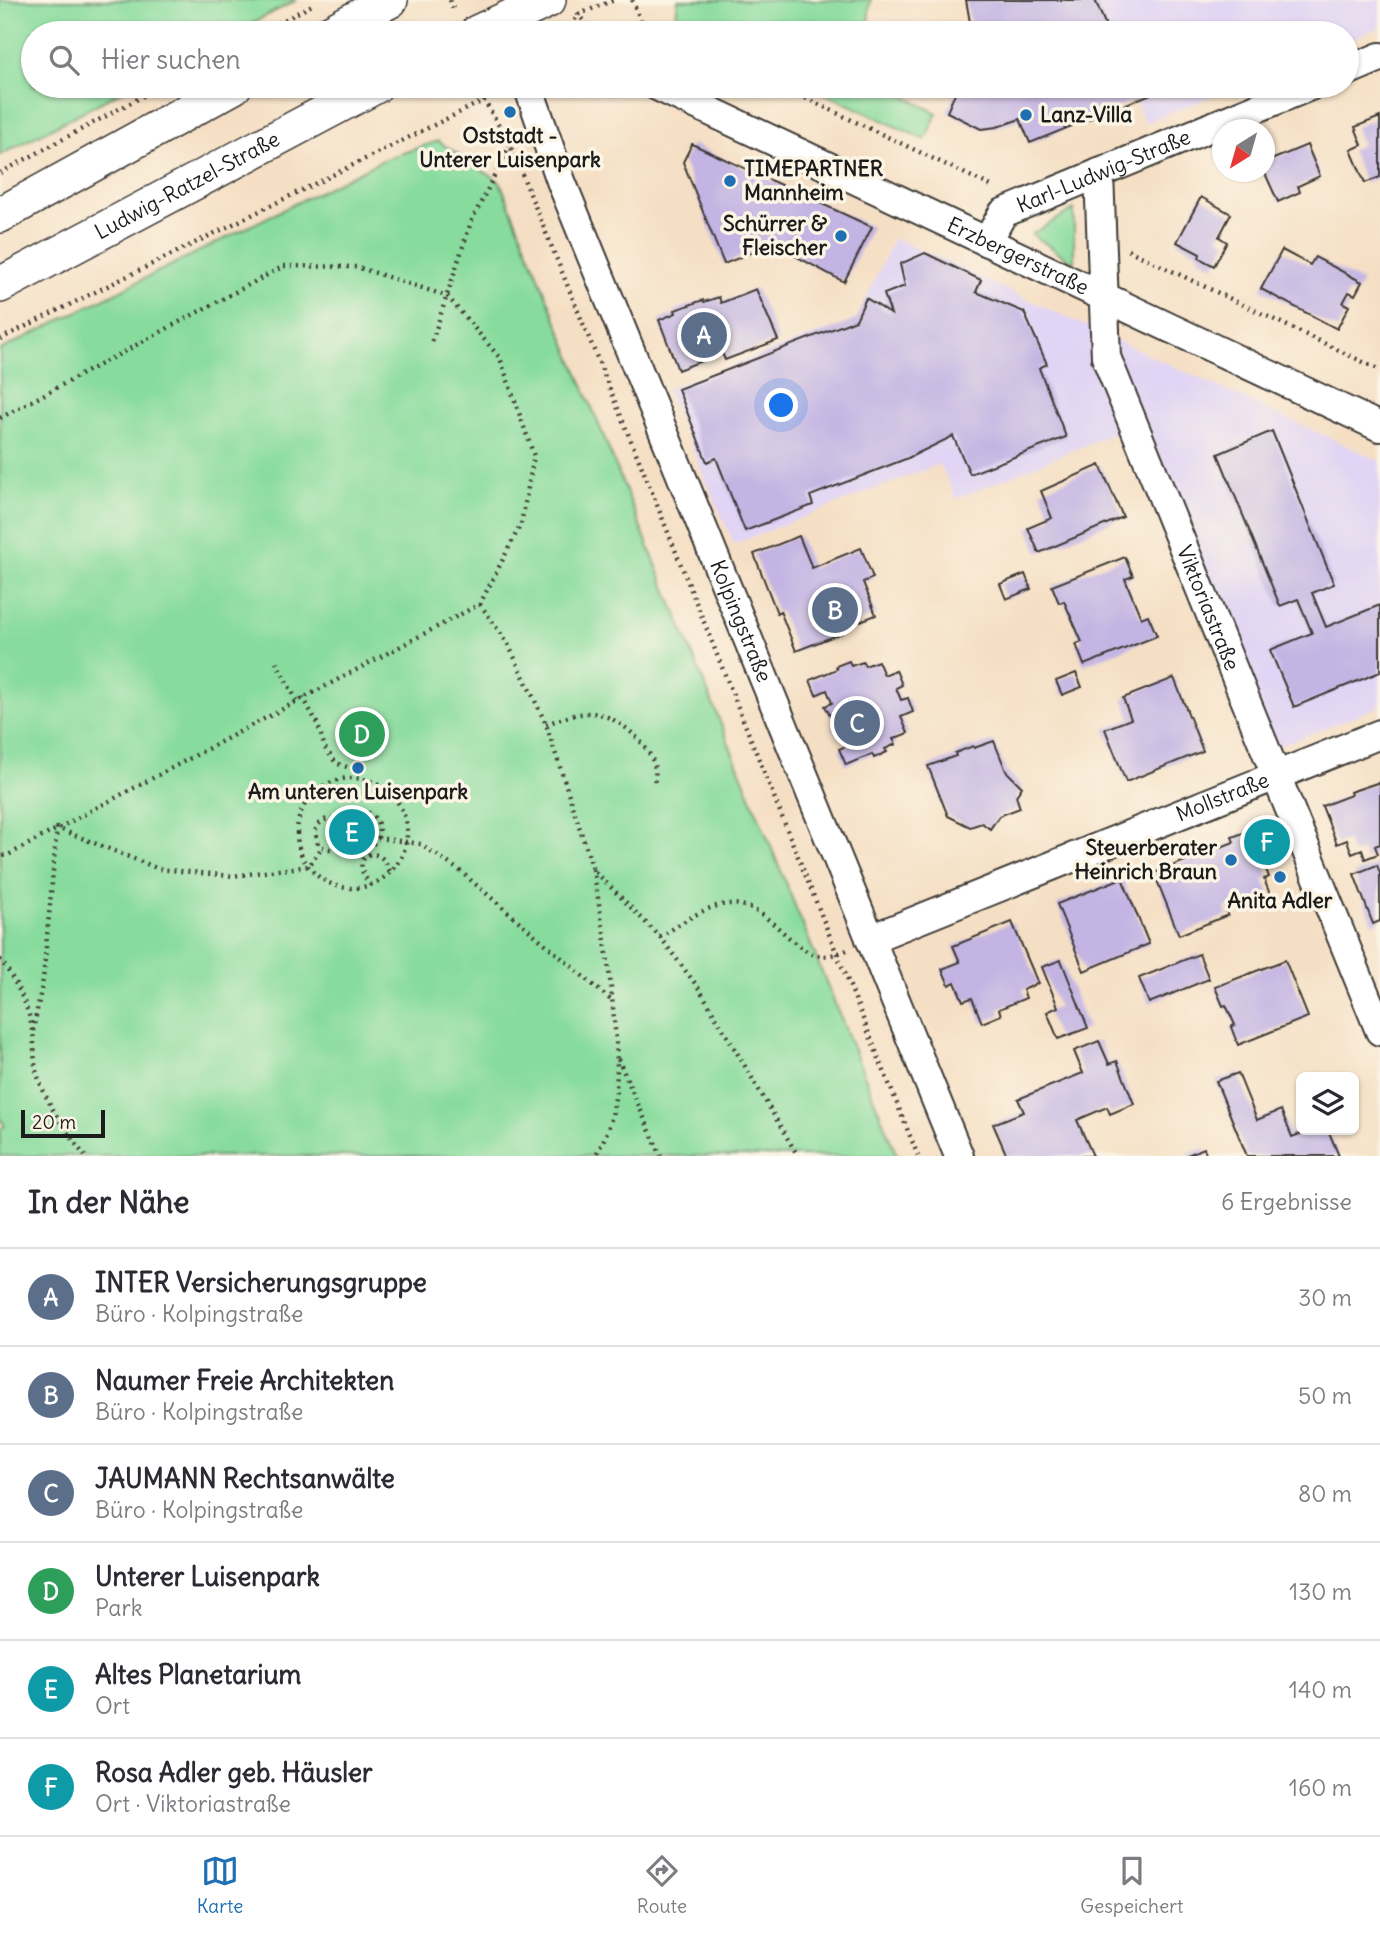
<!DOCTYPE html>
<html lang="de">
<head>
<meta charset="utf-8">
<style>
  body { margin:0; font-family:Delius,sans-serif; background:#f2f2f3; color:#2b2b33 }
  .controls { position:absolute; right:21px; bottom:21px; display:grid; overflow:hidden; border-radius:10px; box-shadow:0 2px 5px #0004 }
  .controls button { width:63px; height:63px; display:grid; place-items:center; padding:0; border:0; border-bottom:2px solid #e1e1e2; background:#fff; color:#2b2b33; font:35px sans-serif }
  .compass { position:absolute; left:1212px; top:119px; width:63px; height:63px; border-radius:50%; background:#fff; box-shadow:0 2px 5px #0004; rotate:217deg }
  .scale { position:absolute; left:21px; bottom:18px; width:84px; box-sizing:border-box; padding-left:7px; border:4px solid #1c1c1c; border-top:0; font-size:19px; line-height:24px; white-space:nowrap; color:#1c1c1c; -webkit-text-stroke:5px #fcf5e5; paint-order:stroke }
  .you { position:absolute; left:782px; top:406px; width:24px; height:24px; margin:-18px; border:5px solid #fff; border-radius:50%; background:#1a73e8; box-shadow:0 0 0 10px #1a73e833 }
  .badge { display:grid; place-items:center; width:46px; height:46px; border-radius:50%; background:#1f6fb2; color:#fff; font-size:23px; font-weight:700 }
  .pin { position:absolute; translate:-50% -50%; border:4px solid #fff; box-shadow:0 2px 7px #0006 }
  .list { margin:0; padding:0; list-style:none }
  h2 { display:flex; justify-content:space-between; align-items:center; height:91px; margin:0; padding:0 28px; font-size:30px }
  h2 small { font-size:23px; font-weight:400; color:#7c7c81 }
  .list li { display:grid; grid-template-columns:46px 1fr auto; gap:21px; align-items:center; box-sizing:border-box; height:98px; padding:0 28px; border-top:2px solid #e1e1e2 }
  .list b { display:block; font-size:26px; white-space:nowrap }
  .list p { margin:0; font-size:23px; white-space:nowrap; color:#7c7c81 }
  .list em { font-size:23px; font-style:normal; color:#7c7c81 }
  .icon { flex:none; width:38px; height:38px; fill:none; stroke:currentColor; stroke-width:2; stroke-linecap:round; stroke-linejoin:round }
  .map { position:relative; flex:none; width:1380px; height:1156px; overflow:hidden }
  .search { position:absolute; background:#fff; box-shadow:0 2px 5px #0004; left:21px; right:21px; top:21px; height:77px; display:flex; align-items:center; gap:18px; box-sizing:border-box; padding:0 24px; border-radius:38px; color:#7c7c81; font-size:26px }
  .sheet { height:679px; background:#fff }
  nav { display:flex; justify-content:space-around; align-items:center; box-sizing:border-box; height:98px; border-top:2px solid #e1e1e2; background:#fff; font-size:19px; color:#7c7c81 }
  nav a { display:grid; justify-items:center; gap:4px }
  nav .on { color:#1f6fb2 }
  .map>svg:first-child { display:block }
  .built { fill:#e1d4f4 }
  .green { fill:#87db9d; stroke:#527c5c; stroke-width:2 }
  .building { fill:#c3b4e3 }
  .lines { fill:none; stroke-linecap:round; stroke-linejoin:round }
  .minor-casing { stroke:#3d3935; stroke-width:32 }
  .tertiary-casing { stroke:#3d3935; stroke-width:38 }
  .path { stroke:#3d3935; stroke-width:4.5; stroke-dasharray:2 5; stroke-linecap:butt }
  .minor { stroke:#fff; stroke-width:28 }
  .tertiary { stroke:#fff; stroke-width:35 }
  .poi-dot { fill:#1f6fb2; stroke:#fcf5e5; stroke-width:2.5 }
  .labels { text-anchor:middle; stroke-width:7; stroke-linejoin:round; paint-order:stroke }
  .poi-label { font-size:21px; font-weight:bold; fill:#1c1c1c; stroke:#fcf5e5 }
  .street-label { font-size:21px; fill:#1c1c1c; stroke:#fcf5e5 }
</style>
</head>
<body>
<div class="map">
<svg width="1380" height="1156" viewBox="0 0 1380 1156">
  <rect width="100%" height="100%" fill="#fcf5e5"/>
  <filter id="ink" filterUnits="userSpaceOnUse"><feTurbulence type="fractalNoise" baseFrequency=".0143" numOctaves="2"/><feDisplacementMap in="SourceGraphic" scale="14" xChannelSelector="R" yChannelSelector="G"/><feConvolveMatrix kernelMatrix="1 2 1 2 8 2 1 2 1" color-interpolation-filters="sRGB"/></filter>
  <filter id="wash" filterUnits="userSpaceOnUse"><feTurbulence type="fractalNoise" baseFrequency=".00686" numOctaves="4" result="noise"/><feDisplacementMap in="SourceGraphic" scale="28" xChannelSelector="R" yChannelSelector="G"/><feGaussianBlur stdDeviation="1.57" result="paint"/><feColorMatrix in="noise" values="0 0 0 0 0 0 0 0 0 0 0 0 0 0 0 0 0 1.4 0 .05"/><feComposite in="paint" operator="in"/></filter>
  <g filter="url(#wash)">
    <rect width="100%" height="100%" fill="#f5dfc4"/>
    <path class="built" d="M 1094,0 L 1380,0 L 1380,27 L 1347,41 L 1347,33 L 1107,33 Z
      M 1129,86 L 1237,86 L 1145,123 Z
      M 894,238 L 1380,461 L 1380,706 L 1272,749 L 1145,420 L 956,499 L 940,464 L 734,544 L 666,389 L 856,320 Z"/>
    <path class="green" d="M 0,0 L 297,0 L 233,33 L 33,33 L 33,86 L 132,86 L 0,155 Z
      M 678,0 L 871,0 L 869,8 L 869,33 L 696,33 L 675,24 Z
      M 809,86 L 895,86 L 904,96 L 937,113 L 925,140 Z
      M 438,141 L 500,182 L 897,1156 L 0,1156 L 0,1129 L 5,1126 L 0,1118 L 0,350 L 385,159 Z
      M 1074,209 L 1074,263 L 1032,234 Z"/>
    <g id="blocks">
      <path class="building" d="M 966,0 L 1095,0 L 1109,33 L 964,33 L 970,22 Z
        M 958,86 L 1148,86 L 1151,94 L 1030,143 L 1020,119 L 997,127 L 981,129 L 947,112 Z
        M 1380,117 L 1380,177 L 1365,183 L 1351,150 L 1362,145 L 1355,127 Z
        M 692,144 L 872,227 L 844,282 L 773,244 L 724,264 L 683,162 Z
        M 1307,145 L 1320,176 L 1298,186 L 1300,192 L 1278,202 L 1264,171 L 1264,163 Z
        M 1201,197 L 1231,214 L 1219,237 L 1227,242 L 1214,266 L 1199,258 L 1200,254 L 1177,242 Z
        M 1282,250 L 1310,265 L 1315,257 L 1362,282 L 1355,295 L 1349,292 L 1343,303 L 1349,306 L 1337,329 L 1261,289 Z
        M 925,253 L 981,280 L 976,292 L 1024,312 L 1047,364 L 1039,368 L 1066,437 L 970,474 L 953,436 L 908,458 L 810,496 L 813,505 L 745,531 L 716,458 L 707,462 L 678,389 L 856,320 L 866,298 L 891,314 L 884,294 L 905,286 L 900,264 Z
        M 756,289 L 778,340 L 725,360 L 722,353 L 678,370 L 659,320 L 676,313 L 675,310 L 703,300 L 704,302 L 719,297 L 721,303 Z
        M 1272,431 L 1334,584 L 1312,593 L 1326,627 L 1380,605 L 1380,672 L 1294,707 L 1270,650 L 1312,633 L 1298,599 L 1280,606 L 1218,454 Z
        M 1100,465 L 1123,517 L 1039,553 L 1028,528 L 1052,518 L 1041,491 Z
        M 799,536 L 812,568 L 861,548 L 873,578 L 863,582 L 876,615 L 840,629 L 842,633 L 796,651 L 780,611 L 777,613 L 754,554 Z
        M 1125,557 L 1133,576 L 1125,579 L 1141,618 L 1148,615 L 1157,636 L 1084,665 L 1076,644 L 1082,642 L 1064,601 L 1059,603 L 1052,586 Z
        M 1025,574 L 1031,589 L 1006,599 L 1000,584 Z
        M 849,661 L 851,666 L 863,662 L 865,666 L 878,661 L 884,675 L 896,670 L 902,685 L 896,688 L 901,700 L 908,698 L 913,712 L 901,717 L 908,733 L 893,739 L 896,744 L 885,749 L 887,752 L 874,758 L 872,754 L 846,765 L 839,749 L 849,745 L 845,736 L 839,738 L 833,727 L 836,726 L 825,706 L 832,703 L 827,690 L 816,695 L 810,680 L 837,669 L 836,666 Z
        M 1076,673 L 1082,687 L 1062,695 L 1056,681 Z
        M 1174,678 L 1203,751 L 1126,782 L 1105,729 L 1131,719 L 1123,698 Z
        M 994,741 L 1006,771 L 1022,787 L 1016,796 L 1020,808 L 999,816 L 990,829 L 982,823 L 970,827 L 948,816 L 928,766 L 956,756 L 955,753 L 973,746 L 974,748 Z
        M 1380,782 L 1380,844 L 1375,846 L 1378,854 L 1365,859 L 1362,850 L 1352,854 L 1347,840 L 1337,844 L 1322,806 L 1351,795 L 1350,792 Z
        M 1243,833 L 1252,857 L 1260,854 L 1269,877 L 1264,879 L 1271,897 L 1247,906 L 1245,900 L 1225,908 L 1228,915 L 1179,935 L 1154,873 L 1234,842 L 1232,837 Z
        M 1377,865 L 1380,873 L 1380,921 L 1373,924 L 1354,874 Z
        M 1122,878 L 1149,944 L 1084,971 L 1057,904 Z
        M 1012,922 L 1038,983 L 1023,990 L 1026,998 L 999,1009 L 1001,1015 L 982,1023 L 972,998 L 963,1001 L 955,982 L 949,985 L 942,969 L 960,962 L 953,946 Z
        M 1199,954 L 1209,979 L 1149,1003 L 1139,978 Z
        M 1061,960 L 1088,1028 L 1058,1039 L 1047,1012 L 1058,1007 L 1042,967 Z
        M 1285,960 L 1308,1017 L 1238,1045 L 1231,1027 L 1235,1025 L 1226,1005 L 1223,1006 L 1215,987 Z
        M 1099,1041 L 1109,1064 L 1117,1061 L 1134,1104 L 1110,1114 L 1107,1107 L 1077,1120 L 1093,1156 L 1007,1156 L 993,1124 L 1024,1112 L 1018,1099 L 1083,1073 L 1074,1051 Z
        M 1238,1073 L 1257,1120 L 1281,1110 L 1292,1137 L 1311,1130 L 1328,1130 L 1339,1156 L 1247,1156 L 1216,1081 Z
        M 1204,1148 L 1207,1156 L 1185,1156 Z"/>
    </g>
  </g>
  <g filter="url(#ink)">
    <use href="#blocks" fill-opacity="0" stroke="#3d3935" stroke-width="2"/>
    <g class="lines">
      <g class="minor-casing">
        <g id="minor">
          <path d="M 1347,71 L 1380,57"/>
          <path id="s1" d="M 528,86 L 561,181 L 959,1156"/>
          <path id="s2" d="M 657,86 L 1380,427"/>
          <path id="s3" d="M 1099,173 L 1106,357 L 1380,1031"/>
          <path id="s4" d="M 987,242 L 1003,213 L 1310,86"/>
          <path id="s5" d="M 870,939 L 1380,734"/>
        </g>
      </g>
      <g class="tertiary-casing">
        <g id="tertiary">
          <path d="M 330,33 L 390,0"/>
          <path d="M 477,33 L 548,0"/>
          <path d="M 0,215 L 234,86"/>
          <path id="s6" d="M 0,285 L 375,86"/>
        </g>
      </g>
      <path class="path" d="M 450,0 L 454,12
        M 632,0 L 641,21 L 667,33
        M 577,13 L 594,33
        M 260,33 L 312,5
        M 569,33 L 577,15 L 614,0
        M 480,86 L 484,100 L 510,145 L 643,470 L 918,1156
        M 591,86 L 609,95 L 616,92 L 616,86
        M 780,86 L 993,187
        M 0,173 L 162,86
        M 1128,250 L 1380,370
        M 0,339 L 503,91
        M 432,341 L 471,222 L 510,145
        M 0,418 L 284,266 L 357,267 L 447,296 L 500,358 L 534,456 L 521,524 L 480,604 L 8,855 L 0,856
        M 480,604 L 508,644 L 546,724 L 593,869 L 660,937 L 700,990 L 798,1156
        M 276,662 L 297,701
        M 303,697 L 318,725 L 325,748 L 336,763 L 358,771
        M 546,724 C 562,719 582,710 599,714 C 624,720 666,757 653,785
        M297 833a55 55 0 1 1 110 0a55 55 0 1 1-110 0Z
        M 378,838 C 383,819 368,806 349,812 L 341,822 C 329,816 320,819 315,831 L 318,844 C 327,851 335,851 343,843 C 355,853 369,852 378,838 L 421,844 L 460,871 L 612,1001
        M 593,869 C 601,915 609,961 613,1008 C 618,1057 623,1113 595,1156
        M 371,885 C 345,857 380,839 390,872
        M 660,937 C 678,926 697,911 717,906 C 758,894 780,937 810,953 C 820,958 837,955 847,950
        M 0,959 C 16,981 29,1007 33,1033 C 35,1047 33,1064 38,1077 C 48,1106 66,1132 85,1156
        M 33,1031 L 43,980 L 57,828 L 159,869 L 233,876 L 309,866 L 322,847
        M 618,1059 L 661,1156"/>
      <use href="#minor" class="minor"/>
      <use href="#tertiary" class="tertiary"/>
    </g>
  </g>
  <g class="poi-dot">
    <circle cx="510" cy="112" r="7"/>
    <circle cx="1026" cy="115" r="7"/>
    <circle cx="730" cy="181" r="7"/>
    <circle cx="841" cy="236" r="7"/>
    <circle cx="358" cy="768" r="7"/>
    <circle cx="1231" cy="860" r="7"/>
    <circle cx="1280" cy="877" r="7"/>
  </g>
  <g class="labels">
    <g class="poi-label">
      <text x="1040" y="122" text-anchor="start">Lanz-Villa</text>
      <text x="510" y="143">Oststadt -<tspan x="510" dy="24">Unterer Luisenpark</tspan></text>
      <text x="744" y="176" text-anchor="start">TIMEPARTNER<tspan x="744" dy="24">Mannheim</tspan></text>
      <text x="827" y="231" text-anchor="end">Schürrer &amp;<tspan x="827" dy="24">Fleischer</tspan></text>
      <text x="358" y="799">Am unteren Luisenpark</text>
      <text x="1217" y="855" text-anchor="end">Steuerberater<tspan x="1217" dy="24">Heinrich Braun</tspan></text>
      <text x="1280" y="908">Anita Adler</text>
    </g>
    <g class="street-label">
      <text dy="7" stroke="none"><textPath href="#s4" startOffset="142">Karl-Ludwig-Straße</textPath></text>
      <text dy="7" stroke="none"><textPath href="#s6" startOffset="212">Ludwig-Ratzel-Straße</textPath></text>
      <text dy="7" stroke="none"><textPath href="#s2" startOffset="399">Erzbergerstraße</textPath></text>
      <text dy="7" stroke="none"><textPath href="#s3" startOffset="455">Viktoriastraße</textPath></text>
      <text dy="7" stroke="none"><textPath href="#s1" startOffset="576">Kolpingstraße</textPath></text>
      <text dy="7" stroke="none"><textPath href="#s5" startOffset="380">Mollstraße</textPath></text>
    </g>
  </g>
</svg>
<div class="controls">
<button><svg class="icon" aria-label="layers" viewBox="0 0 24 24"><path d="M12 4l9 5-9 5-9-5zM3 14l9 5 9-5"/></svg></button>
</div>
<svg class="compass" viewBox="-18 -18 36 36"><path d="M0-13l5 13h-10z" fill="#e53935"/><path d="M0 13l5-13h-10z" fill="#7c7c81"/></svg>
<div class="scale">20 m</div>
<div class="you"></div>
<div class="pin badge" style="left:704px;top:335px;background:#5c6f8a">A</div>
<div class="pin badge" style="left:835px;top:610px;background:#5c6f8a">B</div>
<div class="pin badge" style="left:857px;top:723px;background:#5c6f8a">C</div>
<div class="pin badge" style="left:362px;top:734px;background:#2e9e5b">D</div>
<div class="pin badge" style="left:352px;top:832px;background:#0f9aa8">E</div>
<div class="pin badge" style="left:1267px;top:842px;background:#0f9aa8">F</div>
<div class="search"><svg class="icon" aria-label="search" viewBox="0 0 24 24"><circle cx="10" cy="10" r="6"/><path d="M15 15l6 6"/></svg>Hier suchen</div>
</div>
<section class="sheet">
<h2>In der Nähe<small>6 Ergebnisse</small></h2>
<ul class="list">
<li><span class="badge" style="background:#5c6f8a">A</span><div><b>INTER Versicherungsgruppe</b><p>Büro · Kolpingstraße</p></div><em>30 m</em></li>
<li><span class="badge" style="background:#5c6f8a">B</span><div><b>Naumer Freie Architekten</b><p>Büro · Kolpingstraße</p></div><em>50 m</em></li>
<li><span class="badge" style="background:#5c6f8a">C</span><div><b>JAUMANN Rechtsanwälte</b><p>Büro · Kolpingstraße</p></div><em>80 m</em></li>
<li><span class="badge" style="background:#2e9e5b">D</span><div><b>Unterer Luisenpark</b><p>Park</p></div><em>130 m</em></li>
<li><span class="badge" style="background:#0f9aa8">E</span><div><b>Altes Planetarium</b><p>Ort</p></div><em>140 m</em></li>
<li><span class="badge" style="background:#0f9aa8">F</span><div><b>Rosa Adler geb. Häusler</b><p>Ort · Viktoriastraße</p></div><em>160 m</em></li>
</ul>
</section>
<nav>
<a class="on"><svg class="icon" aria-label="map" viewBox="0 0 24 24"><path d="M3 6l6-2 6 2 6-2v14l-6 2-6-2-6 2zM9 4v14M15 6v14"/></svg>Karte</a>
<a><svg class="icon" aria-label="directions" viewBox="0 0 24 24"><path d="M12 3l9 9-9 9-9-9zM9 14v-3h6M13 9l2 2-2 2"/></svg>Route</a>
<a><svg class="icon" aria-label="saved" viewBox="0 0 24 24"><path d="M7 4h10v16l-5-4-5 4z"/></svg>Gespeichert</a>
</nav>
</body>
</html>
